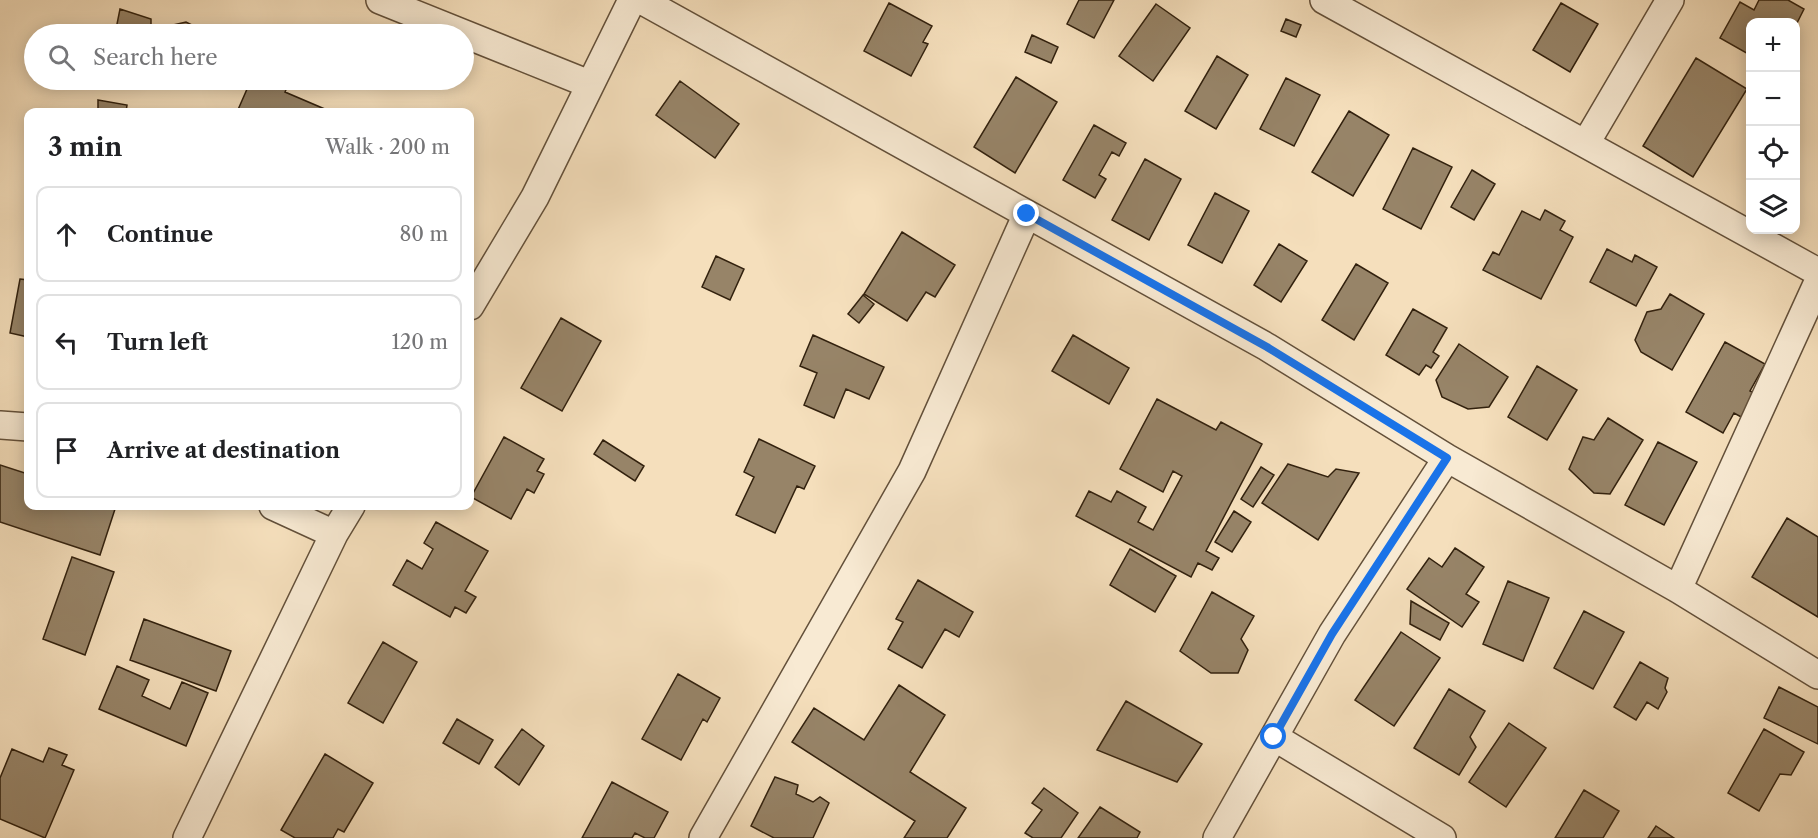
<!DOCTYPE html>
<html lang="en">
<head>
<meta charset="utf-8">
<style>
  body { margin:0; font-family:"Libre Caslon Text",serif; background:#f2f2f2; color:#202124 }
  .controls { position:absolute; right:18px; top:18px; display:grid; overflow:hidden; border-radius:12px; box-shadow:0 3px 15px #0003 }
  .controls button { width:54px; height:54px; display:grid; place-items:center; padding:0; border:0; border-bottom:2px solid #e0e0e0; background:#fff; color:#202124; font:30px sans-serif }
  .stop { position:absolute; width:18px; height:18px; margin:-14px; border:4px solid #1a73e8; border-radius:50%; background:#fff }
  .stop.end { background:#1a73e8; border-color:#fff; box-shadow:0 2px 6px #0008 }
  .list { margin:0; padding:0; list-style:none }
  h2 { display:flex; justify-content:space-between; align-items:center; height:78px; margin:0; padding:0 24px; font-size:26px }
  h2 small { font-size:20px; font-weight:400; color:#757577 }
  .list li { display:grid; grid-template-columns:39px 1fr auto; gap:18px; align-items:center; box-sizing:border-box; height:96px; margin:0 12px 12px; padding:0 12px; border:2px solid #e0e0e0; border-radius:12px }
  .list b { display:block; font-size:22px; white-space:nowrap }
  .list em { font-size:20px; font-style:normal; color:#757577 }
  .icon { flex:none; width:33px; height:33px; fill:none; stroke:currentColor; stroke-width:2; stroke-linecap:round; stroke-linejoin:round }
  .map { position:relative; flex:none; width:1818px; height:838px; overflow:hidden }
  .search { position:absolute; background:#fff; box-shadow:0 3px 15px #0003; left:24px; top:24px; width:450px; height:66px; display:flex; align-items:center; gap:15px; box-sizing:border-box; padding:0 21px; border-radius:33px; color:#757577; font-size:22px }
  .panel { position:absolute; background:#fff; box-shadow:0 3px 15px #0003; left:24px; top:108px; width:450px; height:402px; border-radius:12px }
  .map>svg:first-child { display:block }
  .building { fill:#978468; stroke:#32210e; stroke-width:1.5 }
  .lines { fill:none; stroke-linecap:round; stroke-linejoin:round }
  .minor-casing { stroke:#63503a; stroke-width:30 }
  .minor { stroke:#f8ead3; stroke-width:27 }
  .route { stroke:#1a73e8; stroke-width:8 }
</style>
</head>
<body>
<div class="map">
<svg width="1818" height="838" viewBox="0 0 1818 838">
  <rect width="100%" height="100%" fill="#f5dfbc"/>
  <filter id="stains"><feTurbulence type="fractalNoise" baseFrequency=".00333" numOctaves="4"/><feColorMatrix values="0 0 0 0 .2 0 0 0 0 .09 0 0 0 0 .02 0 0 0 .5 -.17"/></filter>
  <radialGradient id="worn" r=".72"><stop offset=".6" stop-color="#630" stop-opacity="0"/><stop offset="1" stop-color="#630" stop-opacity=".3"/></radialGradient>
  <path class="building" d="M 1079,0 L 1114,0 L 1094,38 L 1067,24 Z
    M 1759,0 L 1788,0 L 1804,9 L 1796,25 L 1796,22 L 1750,22 L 1750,55 L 1720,38 L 1740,2 L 1754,10 Z
    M 889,3 L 932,26 L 923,42 L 928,44 L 911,76 L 864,51 Z
    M 1561,3 L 1598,24 L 1570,72 L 1533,50 Z
    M 1156,4 L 1190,28 L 1153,81 L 1119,56 Z
    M 120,9 L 151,19 L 151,30 L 186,22 L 210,34 L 115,34 Z
    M 1286,19 L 1301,25 L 1296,37 L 1281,31 Z
    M 1032,35 L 1058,47 L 1051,63 L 1025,52 Z
    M 1217,56 L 1248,75 L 1216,129 L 1185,111 Z
    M 1696,58 L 1747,89 L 1693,177 L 1643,146 Z
    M 1016,77 L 1057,102 L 1015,173 L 974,147 Z
    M 1286,78 L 1320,95 L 1294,146 L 1260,129 Z
    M 251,80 L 287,80 L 290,81 L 285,92 L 327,110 L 326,112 L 237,112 Z
    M 680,81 L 739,124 L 715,158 L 656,115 Z
    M 98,100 L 127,105 L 126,112 L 98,112 Z
    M 1349,111 L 1389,135 L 1353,196 L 1312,172 Z
    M 1094,125 L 1126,143 L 1119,156 L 1112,152 L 1099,175 L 1106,179 L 1095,198 L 1063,180 Z
    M 1413,148 L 1452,167 L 1421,229 L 1383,209 Z
    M 1145,159 L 1181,179 L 1149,240 L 1112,220 Z
    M 1472,170 L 1495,184 L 1474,220 L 1451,207 Z
    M 1215,193 L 1249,211 L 1222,263 L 1188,245 Z
    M 1545,210 L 1565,221 L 1560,230 L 1573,237 L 1541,299 L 1483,270 L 1493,252 L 1499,255 L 1522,211 L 1540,220 Z
    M 902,232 L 955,265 L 935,297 L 926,292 L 907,321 L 864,294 Z
    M 1279,244 L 1307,261 L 1281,302 L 1254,285 Z
    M 1607,249 L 1632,262 L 1635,255 L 1657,267 L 1636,306 L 1590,282 Z
    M 716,256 L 744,269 L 730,300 L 702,287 Z
    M 1356,264 L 1388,283 L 1354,340 L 1322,320 Z
    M 20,279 L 28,280 L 28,337 L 10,333 Z
    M 1670,294 L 1704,314 L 1672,370 L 1641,352 L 1635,340 L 1647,312 L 1661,309 Z
    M 863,295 L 874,304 L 859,323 L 848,314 Z
    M 1413,309 L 1447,328 L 1433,352 L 1439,356 L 1431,368 L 1426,365 L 1419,375 L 1386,355 Z
    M 561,318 L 601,341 L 562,411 L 521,388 Z
    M 813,335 L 884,367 L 869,399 L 846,389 L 834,418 L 804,405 L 817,373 L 800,366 Z
    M 1073,335 L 1129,368 L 1109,404 L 1052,371 Z
    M 1725,342 L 1765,364 L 1750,391 L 1756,394 L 1743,418 L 1734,413 L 1723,433 L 1686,412 Z
    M 1459,344 L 1508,377 L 1489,407 L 1468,409 L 1442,397 L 1436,380 Z
    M 1537,366 L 1577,390 L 1547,440 L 1508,417 Z
    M 1157,399 L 1216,430 L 1221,422 L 1262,444 L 1206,551 L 1219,558 L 1212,570 L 1198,563 L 1191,577 L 1076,516 L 1089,491 L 1111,502 L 1117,491 L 1146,507 L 1138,522 L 1153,530 L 1182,476 L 1173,471 L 1163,492 L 1120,469 Z
    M 1608,418 L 1643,440 L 1610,494 L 1594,493 L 1569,469 L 1583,437 L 1594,440 Z
    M 504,437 L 544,459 L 537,471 L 544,474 L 534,493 L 527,489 L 511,519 L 471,497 Z
    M 759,439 L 815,466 L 804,489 L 797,486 L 775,533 L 736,515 L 754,477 L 744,472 Z
    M 603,440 L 644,466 L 635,481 L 594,454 Z
    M 1658,442 L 1697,462 L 1664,525 L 1625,505 Z
    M 1288,464 L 1328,477 L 1336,469 L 1359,473 L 1318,540 L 1262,503 Z
    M 0,465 L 28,474 L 28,506 L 116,506 L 100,555 L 0,522 Z
    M 1261,467 L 1274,475 L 1253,507 L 1241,499 Z
    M 1234,511 L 1251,522 L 1232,552 L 1215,542 Z
    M 1787,518 L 1818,537 L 1818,617 L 1752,577 Z
    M 436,522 L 488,551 L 465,591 L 476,597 L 466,613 L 455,607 L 450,617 L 393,585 L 407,560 L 422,569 L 433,549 L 424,543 Z
    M 1455,548 L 1484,567 L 1466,594 L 1479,602 L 1462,627 L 1407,589 L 1429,558 L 1442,567 Z
    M 1130,549 L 1176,576 L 1155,612 L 1110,585 Z
    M 72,557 L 114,572 L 85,655 L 43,639 Z
    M 918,580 L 973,612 L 959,637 L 945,629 L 922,668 L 888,649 L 903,622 L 896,619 Z
    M 1508,581 L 1549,598 L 1523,661 L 1483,644 Z
    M 1212,592 L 1254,616 L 1241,639 L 1248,650 L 1238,673 L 1211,673 L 1180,651 Z
    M 1411,601 L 1449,623 L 1440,640 L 1410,624 Z
    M 1584,611 L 1624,632 L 1593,689 L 1554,668 Z
    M 144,619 L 231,651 L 216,691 L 130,660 Z
    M 1401,632 L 1440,658 L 1394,726 L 1355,700 Z
    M 383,642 L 417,662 L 383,723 L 348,703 Z
    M 1640,662 L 1668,678 L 1665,688 L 1667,692 L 1658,709 L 1647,702 L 1636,720 L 1614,707 Z
    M 117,666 L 149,680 L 142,696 L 170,709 L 182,682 L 208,693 L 186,746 L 99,709 Z
    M 678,674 L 720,698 L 707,722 L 703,719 L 681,760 L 642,739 Z
    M 899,685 L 945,715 L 910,772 L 966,808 L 947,838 L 904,838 L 915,821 L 792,742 L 814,708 L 864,740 Z
    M 1779,687 L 1818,707 L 1818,744 L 1764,718 Z
    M 1449,689 L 1485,711 L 1470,737 L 1476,747 L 1459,775 L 1414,748 Z
    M 1126,701 L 1202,744 L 1177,782 L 1097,750 Z
    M 457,719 L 493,740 L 479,764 L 443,743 Z
    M 1509,723 L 1546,748 L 1506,807 L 1469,782 Z
    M 522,729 L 544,746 L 519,785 L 495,767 Z
    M 1764,729 L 1804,752 L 1791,775 L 1780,774 L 1759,811 L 1728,793 Z
    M 49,748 L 67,755 L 62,765 L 74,770 L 45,838 L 0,819 L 0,778 L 12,749 L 43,762 Z
    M 325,754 L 373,783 L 344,832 L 338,829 L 333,838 L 295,838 L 281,830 Z
    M 775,777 L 798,785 L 796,794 L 813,802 L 820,797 L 829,803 L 813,838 L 774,838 L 751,826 Z
    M 612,782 L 668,812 L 654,838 L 645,838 L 635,833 L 632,838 L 582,838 Z
    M 1044,788 L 1078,813 L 1061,838 L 1033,838 L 1025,833 L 1042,810 L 1032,803 Z
    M 1584,790 L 1619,811 L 1603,838 L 1555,838 Z
    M 1100,807 L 1140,832 L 1137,838 L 1078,838 Z
    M 1656,826 L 1674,838 L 1648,838 Z"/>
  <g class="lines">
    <g class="minor-casing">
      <path id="minor" d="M 380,0 L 589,84
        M 641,0 L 1267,347 L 1447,458 L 1678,589 L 1818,675
        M 1324,0 L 1818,272
        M 1586,143 L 1670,0
        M 470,306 L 535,197 L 632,0
        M 0,425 L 28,427
        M 273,506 L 334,534
        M 1678,589 L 1818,282
        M 1274,737 L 1442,838
        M 187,838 L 334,534 L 351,506
        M 703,838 L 912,471 L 1027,214
        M 1217,838 L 1332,634 L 1447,458"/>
    </g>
    <use href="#minor" class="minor"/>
  </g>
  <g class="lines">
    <path class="route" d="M 1027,214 L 1267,347 L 1447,458 L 1332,634 L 1274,737"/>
  </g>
  <rect width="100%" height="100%" filter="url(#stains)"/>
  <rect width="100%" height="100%" fill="url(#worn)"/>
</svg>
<div class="controls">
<button>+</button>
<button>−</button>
<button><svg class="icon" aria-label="locate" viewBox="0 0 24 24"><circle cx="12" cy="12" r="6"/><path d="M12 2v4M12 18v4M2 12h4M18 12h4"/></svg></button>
<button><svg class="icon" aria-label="layers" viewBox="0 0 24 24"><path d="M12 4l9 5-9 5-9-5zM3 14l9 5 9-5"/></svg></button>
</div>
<div class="stop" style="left:1274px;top:737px"></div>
<div class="stop end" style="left:1027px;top:214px"></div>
<div class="search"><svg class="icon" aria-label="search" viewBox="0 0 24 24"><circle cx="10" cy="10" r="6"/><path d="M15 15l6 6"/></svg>Search here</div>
<section class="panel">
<h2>3 min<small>Walk · 200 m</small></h2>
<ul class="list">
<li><svg class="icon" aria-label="ahead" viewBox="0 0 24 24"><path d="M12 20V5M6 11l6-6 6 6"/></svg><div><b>Continue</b></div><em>80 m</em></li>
<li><svg class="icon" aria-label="left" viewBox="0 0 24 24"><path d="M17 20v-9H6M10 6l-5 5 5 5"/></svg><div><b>Turn left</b></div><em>120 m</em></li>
<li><svg class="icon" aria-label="arrive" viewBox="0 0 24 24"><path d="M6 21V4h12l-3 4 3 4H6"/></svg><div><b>Arrive at destination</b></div></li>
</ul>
</section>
</div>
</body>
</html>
